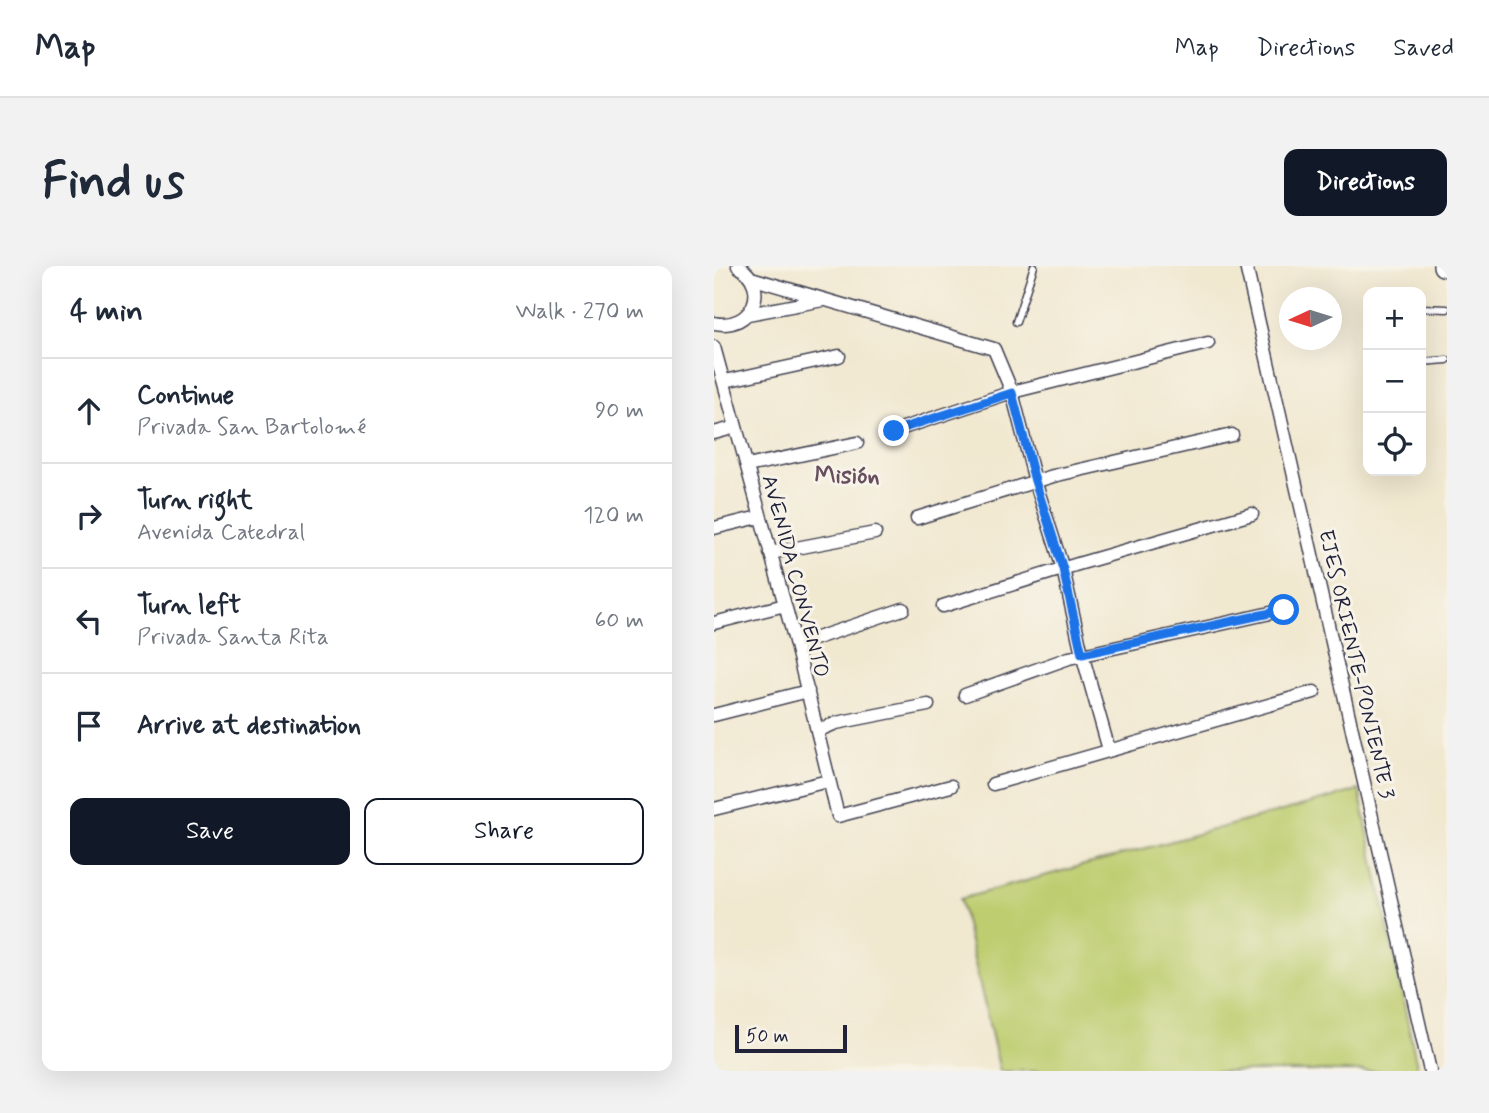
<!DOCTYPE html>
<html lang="en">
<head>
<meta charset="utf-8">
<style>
  body { margin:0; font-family:Mynerve,sans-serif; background:#f2f2f3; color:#1f2937 }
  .controls { position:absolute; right:21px; top:21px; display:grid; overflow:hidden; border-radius:14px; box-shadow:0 7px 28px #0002 }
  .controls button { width:63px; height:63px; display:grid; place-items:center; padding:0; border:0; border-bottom:2px solid #e0e1e3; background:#fff; color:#1f2937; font:35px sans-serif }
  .compass { position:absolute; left:565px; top:21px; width:63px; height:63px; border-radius:50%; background:#fff; box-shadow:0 7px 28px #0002; rotate:266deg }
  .scale { position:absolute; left:21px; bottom:18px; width:112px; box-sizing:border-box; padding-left:7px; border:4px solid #22223b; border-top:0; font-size:19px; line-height:24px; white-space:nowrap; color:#22223b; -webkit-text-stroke:5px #f7f3e8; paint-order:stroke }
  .stop { position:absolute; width:21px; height:21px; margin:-16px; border:5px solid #1a73e8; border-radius:50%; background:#fff }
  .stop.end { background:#1a73e8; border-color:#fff; box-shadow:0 2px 7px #0008 }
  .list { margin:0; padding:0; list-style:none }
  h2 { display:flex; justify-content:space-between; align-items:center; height:91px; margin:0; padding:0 28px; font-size:30px }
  h2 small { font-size:23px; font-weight:400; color:#747a83 }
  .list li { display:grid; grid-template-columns:46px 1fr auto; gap:21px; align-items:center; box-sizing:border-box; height:105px; padding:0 28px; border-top:2px solid #e0e1e3 }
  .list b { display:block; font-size:26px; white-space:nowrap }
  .list p { margin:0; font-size:23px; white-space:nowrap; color:#747a83 }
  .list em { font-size:23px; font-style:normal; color:#747a83 }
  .actions { display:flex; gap:14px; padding:21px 28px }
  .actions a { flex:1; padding:16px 0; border:2px solid #111827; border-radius:14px; text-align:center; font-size:24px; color:#111827 }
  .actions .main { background:#111827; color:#fff }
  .icon { flex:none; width:38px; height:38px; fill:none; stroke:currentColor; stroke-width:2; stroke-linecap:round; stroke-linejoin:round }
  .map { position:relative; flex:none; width:733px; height:805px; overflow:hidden; border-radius:14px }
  header { display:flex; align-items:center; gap:42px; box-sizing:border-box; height:98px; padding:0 35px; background:#fff; border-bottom:2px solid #e0e1e3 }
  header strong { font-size:33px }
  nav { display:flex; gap:38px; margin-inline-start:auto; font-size:24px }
  .intro { display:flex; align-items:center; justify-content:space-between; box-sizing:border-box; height:168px; padding:0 42px }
  h1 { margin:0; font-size:49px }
  .button { padding:18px 32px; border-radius:14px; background:#111827; color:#fff; font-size:24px; font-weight:700 }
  main { display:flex; gap:42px; padding:0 42px }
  aside { flex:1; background:#fff; border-radius:14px; box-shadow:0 7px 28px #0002 }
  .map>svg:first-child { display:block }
  .green { fill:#becd6f; stroke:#707855; stroke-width:2 }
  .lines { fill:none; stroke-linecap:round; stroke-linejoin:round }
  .service-casing { stroke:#414051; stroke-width:9 }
  .minor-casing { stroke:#414051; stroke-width:15 }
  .primary-casing { stroke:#414051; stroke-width:22 }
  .service { stroke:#fff; stroke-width:6 }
  .minor { stroke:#fff; stroke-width:12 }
  .primary { stroke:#fff; stroke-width:19 }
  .route { stroke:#1a73e8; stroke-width:9 }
  .labels { text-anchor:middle; stroke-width:6; stroke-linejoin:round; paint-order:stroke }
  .street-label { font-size:21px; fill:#22223b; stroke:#f7f3e8 }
  .quarter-label { font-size:24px; font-weight:bold; fill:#664e5e; stroke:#f7f3e8 }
</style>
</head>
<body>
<header>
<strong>Map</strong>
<nav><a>Map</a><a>Directions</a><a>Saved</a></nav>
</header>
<div class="intro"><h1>Find us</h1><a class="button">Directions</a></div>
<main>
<aside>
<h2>4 min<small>Walk · 270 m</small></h2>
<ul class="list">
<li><svg class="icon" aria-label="ahead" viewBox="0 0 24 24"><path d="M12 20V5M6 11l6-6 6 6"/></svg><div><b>Continue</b><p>Privada San Bartolomé</p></div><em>90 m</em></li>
<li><svg class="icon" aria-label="right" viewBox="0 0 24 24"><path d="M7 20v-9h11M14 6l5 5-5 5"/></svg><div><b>Turn right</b><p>Avenida Catedral</p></div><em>120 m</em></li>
<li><svg class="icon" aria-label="left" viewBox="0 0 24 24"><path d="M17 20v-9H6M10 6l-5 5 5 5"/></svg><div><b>Turn left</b><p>Privada Santa Rita</p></div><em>60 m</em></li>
<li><svg class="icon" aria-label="arrive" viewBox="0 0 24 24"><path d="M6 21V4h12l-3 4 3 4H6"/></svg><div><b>Arrive at destination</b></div></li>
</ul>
<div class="actions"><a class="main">Save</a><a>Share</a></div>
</aside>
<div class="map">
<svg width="733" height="805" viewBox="0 0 733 805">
  <rect width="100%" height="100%" fill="#f7f3e8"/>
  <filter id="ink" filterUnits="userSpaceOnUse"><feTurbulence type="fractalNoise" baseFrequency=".0143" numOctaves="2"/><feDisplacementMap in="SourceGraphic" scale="14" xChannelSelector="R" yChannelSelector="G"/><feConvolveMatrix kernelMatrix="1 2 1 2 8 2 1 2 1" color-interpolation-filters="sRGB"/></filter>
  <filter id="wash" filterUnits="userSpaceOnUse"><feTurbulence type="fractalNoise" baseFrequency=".00686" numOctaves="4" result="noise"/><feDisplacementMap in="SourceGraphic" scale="28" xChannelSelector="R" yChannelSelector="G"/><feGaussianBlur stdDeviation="1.57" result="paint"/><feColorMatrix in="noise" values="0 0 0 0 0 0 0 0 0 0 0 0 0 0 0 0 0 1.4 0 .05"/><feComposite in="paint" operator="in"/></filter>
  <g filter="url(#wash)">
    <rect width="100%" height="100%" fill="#f1e8d0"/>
    <path class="green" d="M 645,524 L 704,805 L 286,805 L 246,633 Z"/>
  </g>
  <g filter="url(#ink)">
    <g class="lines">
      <g class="service-casing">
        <path id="service" d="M 707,42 L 733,43
          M 302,56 L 320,0
          M 707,96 L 733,94"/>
      </g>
      <g class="minor-casing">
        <path id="minor" d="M 532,0 L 716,805
          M 37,12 L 280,83 L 298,126 L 321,215 L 349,303 L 368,388 L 395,484
          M 34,48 L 109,34
          M 0,57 C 38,65 58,21 24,0
          M 0,81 L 82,379 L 124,550 L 237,520
          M 11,115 L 125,90
          M 180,165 L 298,126 L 494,77
          M 0,167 L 22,161
          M 33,200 L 143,177
          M 203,252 L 339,210 L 518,169
          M 0,262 L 45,251
          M 56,287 L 161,267
          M 229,340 L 364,298 L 538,248
          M 0,357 L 71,339
          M 82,379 L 189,343
          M 251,429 L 355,392 L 570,344
          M 0,449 L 94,425
          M 105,464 L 122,457 L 214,439
          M 279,518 L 600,426
          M 0,543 L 114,515"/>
      </g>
      <g class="primary-casing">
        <path id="primary" d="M 729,0 L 733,1"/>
      </g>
      <use href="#service" class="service"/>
      <use href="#minor" class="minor"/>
      <use href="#primary" class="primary"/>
    </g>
  </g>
  <g class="lines" filter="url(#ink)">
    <path class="route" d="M 180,165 L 298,127 L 321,215 L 349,303 L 368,388 L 570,344"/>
  </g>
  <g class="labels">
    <g class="street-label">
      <text transform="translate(82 310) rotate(75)" y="7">AVENIDA CONVENTO</text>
      <text transform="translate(643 398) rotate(77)" y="7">EJES ORIENTE-PONIENTE 3</text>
    </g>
    <g class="quarter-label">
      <text x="133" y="217">Misión</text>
    </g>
  </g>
</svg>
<div class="controls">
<button>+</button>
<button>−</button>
<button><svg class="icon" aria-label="locate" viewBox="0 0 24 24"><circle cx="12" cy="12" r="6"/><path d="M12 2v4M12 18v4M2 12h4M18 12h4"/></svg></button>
</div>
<svg class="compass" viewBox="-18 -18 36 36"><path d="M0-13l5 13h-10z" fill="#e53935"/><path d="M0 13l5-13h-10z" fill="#747a83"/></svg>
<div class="scale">50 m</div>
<div class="stop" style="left:570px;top:344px"></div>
<div class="stop end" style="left:180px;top:165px"></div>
</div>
</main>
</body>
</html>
